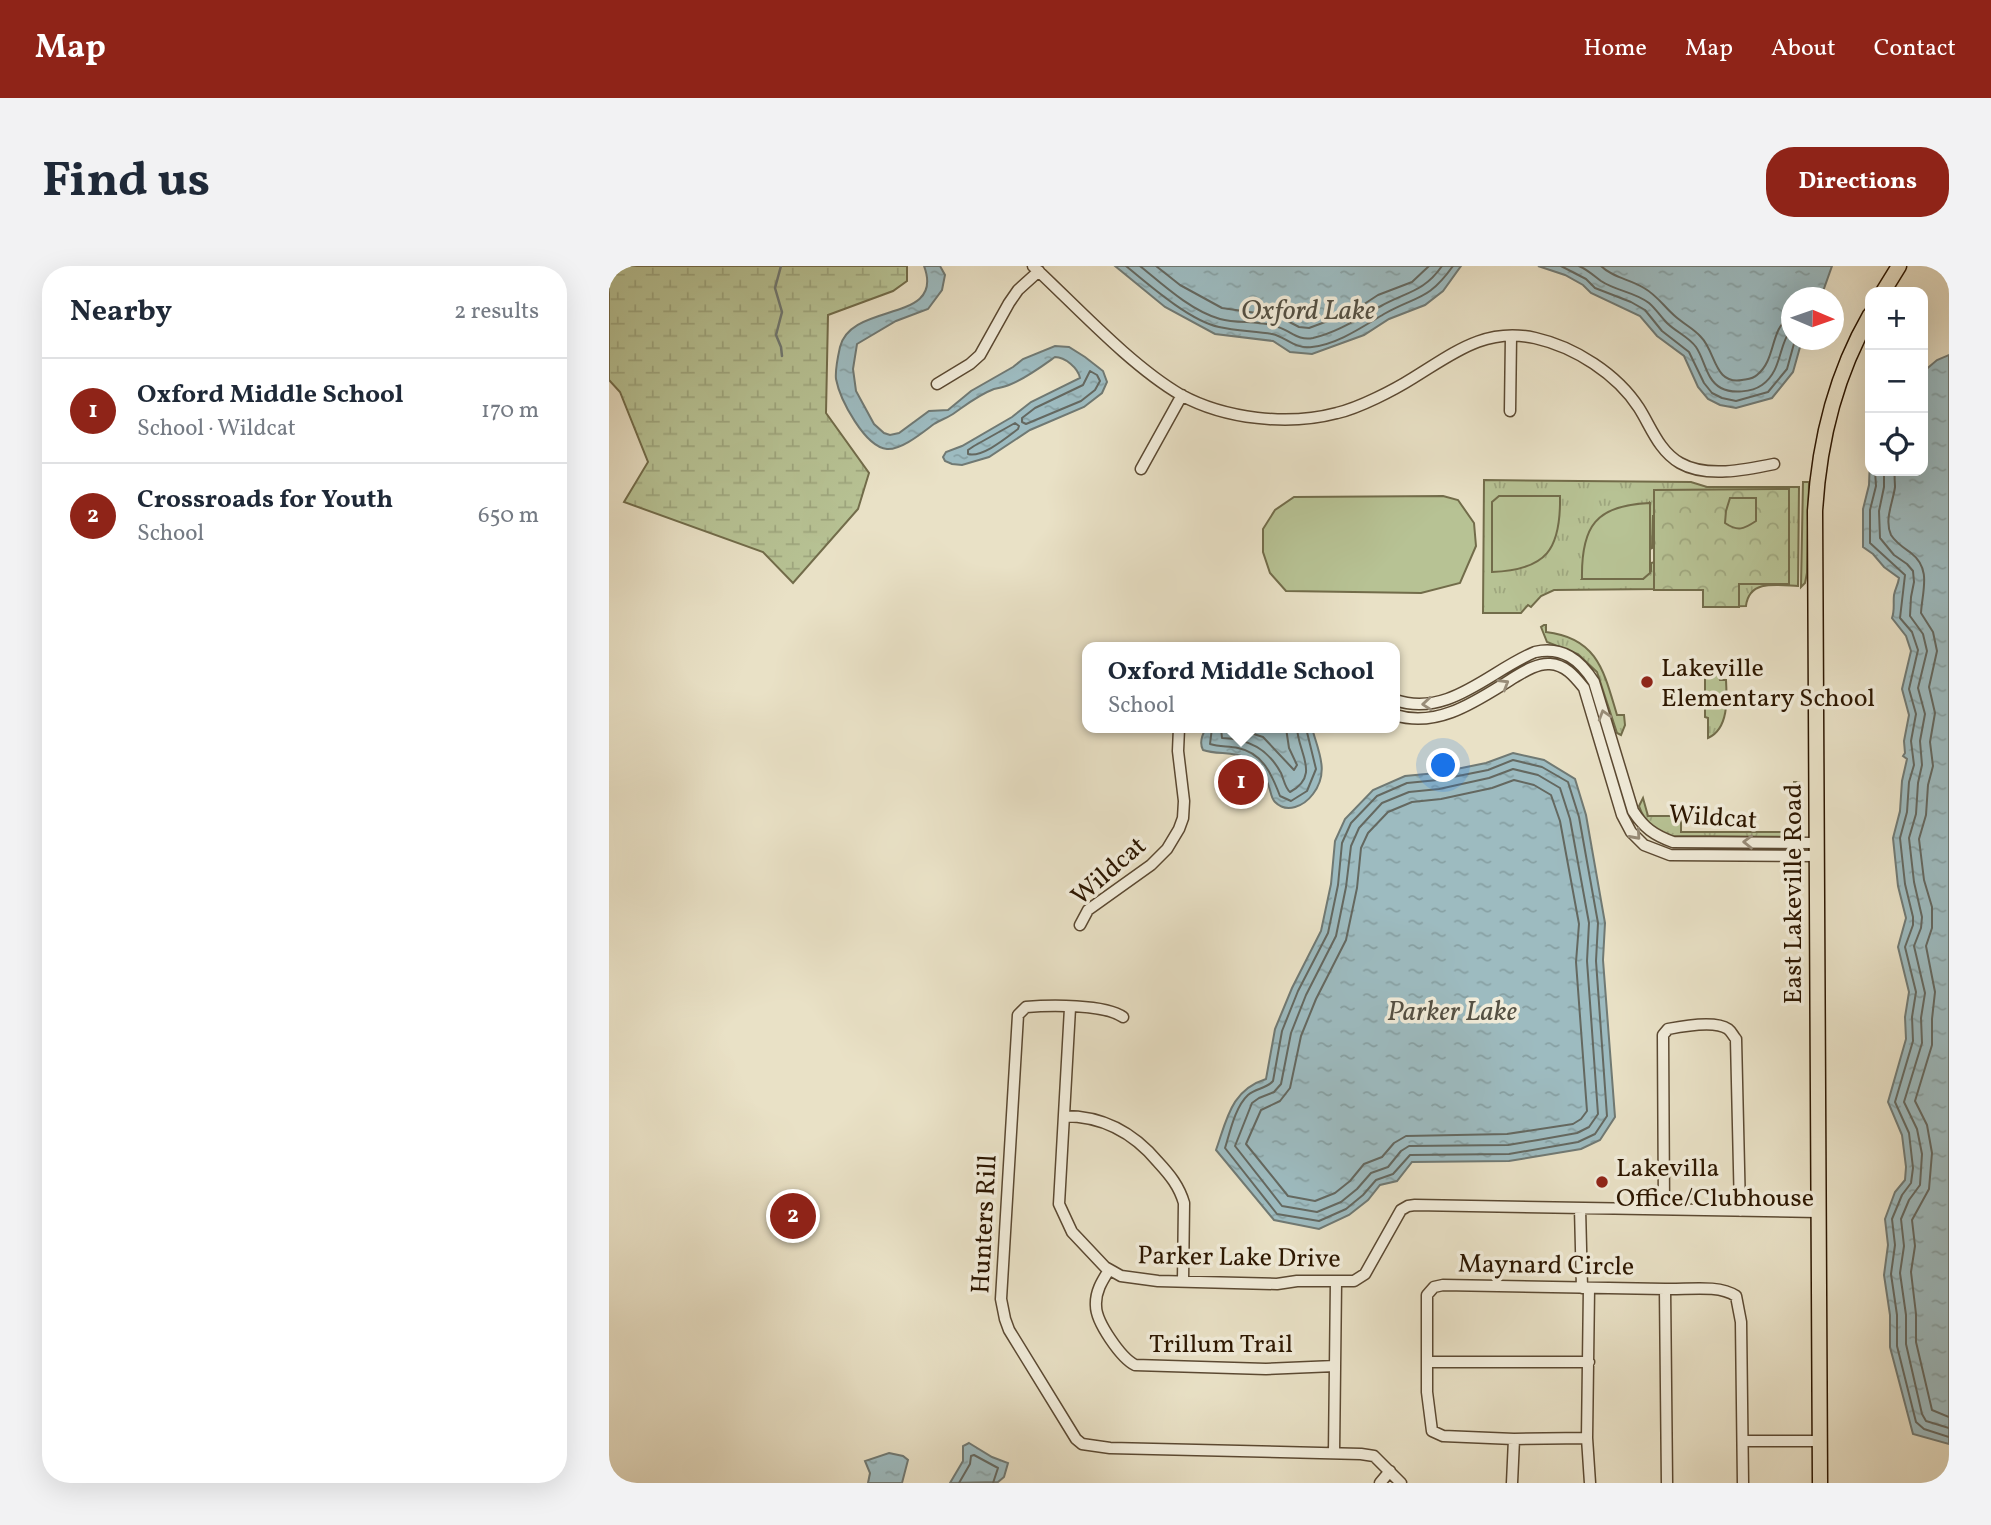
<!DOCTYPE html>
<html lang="en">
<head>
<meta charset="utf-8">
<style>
  body { margin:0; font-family:Vollkorn,serif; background:#f2f2f3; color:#1f2937 }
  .controls { position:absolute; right:21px; top:21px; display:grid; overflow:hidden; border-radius:14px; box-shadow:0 7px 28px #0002 }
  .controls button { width:63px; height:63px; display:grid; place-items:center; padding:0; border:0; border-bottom:2px solid #e0e1e3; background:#fff; color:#1f2937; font:35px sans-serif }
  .compass { position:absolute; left:1172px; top:21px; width:63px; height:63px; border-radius:50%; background:#fff; box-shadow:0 7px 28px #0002; rotate:92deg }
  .you { position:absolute; left:835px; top:500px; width:24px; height:24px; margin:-18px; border:5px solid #fff; border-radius:50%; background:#1a73e8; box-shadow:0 0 0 10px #1a73e833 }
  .badge { display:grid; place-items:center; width:46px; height:46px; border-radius:50%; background:#8f2418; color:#fff; font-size:23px; font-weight:700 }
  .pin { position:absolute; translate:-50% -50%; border:4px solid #fff; box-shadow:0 2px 7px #0006 }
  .popup { position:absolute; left:473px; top:376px; width:318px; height:91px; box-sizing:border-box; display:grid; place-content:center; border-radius:14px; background:#fff; filter:drop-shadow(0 2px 5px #0005); font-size:23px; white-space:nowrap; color:#747a83 }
  .popup b { font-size:26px; color:#1f2937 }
  .popup::after { content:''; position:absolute; left:50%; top:100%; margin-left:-14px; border:14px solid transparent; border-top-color:#fff }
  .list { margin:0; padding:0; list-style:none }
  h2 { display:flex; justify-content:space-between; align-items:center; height:91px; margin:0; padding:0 28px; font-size:30px }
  h2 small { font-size:23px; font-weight:400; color:#747a83 }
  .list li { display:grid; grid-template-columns:46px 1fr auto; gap:21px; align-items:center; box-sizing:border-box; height:105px; padding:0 28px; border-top:2px solid #e0e1e3 }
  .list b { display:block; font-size:26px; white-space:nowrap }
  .list p { margin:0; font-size:23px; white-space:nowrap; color:#747a83 }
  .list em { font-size:23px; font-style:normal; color:#747a83 }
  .icon { flex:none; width:38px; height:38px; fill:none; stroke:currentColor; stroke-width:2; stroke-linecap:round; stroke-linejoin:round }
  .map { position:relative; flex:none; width:1340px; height:1217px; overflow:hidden; border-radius:28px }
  header { display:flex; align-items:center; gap:42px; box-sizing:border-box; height:98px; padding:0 35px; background:#8f2418; color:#fff }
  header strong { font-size:33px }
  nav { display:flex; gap:38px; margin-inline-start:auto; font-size:24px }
  .intro { display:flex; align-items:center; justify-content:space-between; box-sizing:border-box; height:168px; padding:0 42px }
  h1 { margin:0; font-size:49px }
  .button { padding:18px 32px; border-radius:28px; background:#8f2418; color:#fff; font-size:24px; font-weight:700 }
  main { display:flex; gap:42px; padding:0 42px }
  aside { flex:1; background:#fff; border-radius:28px; box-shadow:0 7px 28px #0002 }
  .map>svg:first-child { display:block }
  .grass { fill:url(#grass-tufts); stroke:#726c4a; stroke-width:2 }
  .wetland { fill:url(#wetland-marsh); stroke:#726c4a; stroke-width:2 }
  .park { fill:url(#park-crowns); stroke:#726c4a; stroke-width:2 }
  .pitch { fill:#b7c294; stroke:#726c4a; stroke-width:2 }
  .water { fill:url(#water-ripples); stroke:#707973; stroke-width:2 }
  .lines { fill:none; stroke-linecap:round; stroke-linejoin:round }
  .shore { stroke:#646860; stroke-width:2 }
  .stream { stroke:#707973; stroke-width:2.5 }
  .minor-casing { stroke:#5b4932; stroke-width:13 }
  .major-casing { stroke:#2c1600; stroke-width:17 }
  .minor { stroke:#f1ecda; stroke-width:10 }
  .major { stroke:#e9e1c6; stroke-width:14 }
  .oneway { stroke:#988c78 }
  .poi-dot { fill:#8f2418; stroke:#f1ecda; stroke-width:2.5 }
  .labels { text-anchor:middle; stroke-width:7; stroke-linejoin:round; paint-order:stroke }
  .poi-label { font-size:26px; fill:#2c1600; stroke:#f1ecda; text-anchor:start }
  .street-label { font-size:26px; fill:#2c1600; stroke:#f1ecda }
  .water-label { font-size:28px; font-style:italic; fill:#545043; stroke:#f1ecda }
</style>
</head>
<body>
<header>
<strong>Map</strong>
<nav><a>Home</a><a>Map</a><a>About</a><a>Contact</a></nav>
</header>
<div class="intro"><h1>Find us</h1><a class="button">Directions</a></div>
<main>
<aside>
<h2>Nearby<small>2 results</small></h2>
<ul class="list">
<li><span class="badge">1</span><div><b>Oxford Middle School</b><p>School · Wildcat</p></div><em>170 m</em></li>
<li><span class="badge">2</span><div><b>Crossroads for Youth</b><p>School</p></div><em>650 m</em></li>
</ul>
</aside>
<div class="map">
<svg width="1340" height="1217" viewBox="0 0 1340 1217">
  <defs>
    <pattern id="grass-tufts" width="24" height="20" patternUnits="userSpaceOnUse" patternTransform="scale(1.75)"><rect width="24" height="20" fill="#b7c294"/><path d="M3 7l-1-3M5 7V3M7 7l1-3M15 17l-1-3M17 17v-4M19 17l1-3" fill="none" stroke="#9ea67e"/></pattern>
    <pattern id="wetland-marsh" width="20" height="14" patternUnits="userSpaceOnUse" patternTransform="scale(1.75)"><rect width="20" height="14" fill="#b7c294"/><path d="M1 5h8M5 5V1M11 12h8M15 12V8" fill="none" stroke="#9ea67e"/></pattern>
    <pattern id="park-crowns" width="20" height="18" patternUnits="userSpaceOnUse" patternTransform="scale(1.75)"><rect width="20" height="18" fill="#b7c294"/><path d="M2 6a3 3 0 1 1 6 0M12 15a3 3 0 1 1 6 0" fill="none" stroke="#9ea67e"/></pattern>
    <pattern id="water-ripples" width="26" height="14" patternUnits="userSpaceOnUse" patternTransform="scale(1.75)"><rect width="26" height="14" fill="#9dbbc0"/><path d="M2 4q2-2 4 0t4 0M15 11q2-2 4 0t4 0" fill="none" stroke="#87a0a3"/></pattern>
  </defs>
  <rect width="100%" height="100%" fill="#e9e1c6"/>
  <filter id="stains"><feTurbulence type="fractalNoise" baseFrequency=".00286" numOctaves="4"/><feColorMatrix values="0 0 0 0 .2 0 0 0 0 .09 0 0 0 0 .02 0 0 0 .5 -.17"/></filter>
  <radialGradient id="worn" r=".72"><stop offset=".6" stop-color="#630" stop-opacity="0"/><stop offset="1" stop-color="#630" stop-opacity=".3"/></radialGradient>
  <path class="grass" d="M 875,214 L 1082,216 L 1098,221 L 1190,221 L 1189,320 C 1169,319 1140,313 1137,340 L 1096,341 L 1095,303 L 1066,250 L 1044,250 L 1043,282 L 1041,283 L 1040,237 L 973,313 L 1034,313 L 1042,305 L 1042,297 L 1054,294 L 1049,323 L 945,324 L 932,330 L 922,341 L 919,339 L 912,347 L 874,347 Z
    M 1194,216 L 1200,216 L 1198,307 L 1196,317 L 1192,321 Z
    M 935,359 L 937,359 L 937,366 C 989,372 995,406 1008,449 L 1015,449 L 1016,459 L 1012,469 L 1008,467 L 988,406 L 969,388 L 938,376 L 932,361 Z
    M 1088,407 L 1109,407 L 1111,414 L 1117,414 C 1118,432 1120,463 1099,472 L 1099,452 L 1096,451 L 1096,412 L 1088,412 Z
    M 1185,516 L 1190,516 L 1188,525 L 1189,571 L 1061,570 C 1046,565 1035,555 1030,540 L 1034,532 L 1039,550 L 1072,550 L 1072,566 L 1184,566 Z"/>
  <path class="wetland" d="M 0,0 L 298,0 L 298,15 L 284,25 L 219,49 L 217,147 L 260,207 L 249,243 L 184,317 L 154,286 L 15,236 L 39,196 L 11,126 L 0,114 Z"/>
  <path class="park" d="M 1180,223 L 1180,318 L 1130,318 L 1130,341 L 1094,341 L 1094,324 L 1045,324 L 1045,224 Z"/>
  <path class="pitch" d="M 834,230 L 849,234 L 865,257 L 867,280 L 851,317 L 812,327 L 677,325 L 661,307 L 654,286 L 654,263 L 666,244 L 685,231 Z
    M 890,230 L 951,230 C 952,283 938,304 883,306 L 883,236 Z
    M 1121,232 L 1147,232 L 1147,255 C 1135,263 1129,266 1116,257 L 1117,245 Z
    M 1041,237 L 1041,307 L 1034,313 L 973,313 C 972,260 987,239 1041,237 Z"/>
  <path class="water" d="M 315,0 L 331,0 L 336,9 L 333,24 L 319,43 L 287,55 L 248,78 L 244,103 L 247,125 L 265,158 L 275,167 L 281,169 L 290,167 L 320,145 L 339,144 L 362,125 L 404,101 L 414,93 L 446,80 L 460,81 L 476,91 L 494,105 L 498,116 L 493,127 L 475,141 L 421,164 L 380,191 L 353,199 L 343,198 L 336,195 L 334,191 L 337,186 L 353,180 L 403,151 L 422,136 L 471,112 C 469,102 456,91 446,91 C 432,101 416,113 400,119 C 395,121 390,122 385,123 C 369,129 357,139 344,148 C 338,152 331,154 325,158 C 314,166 293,184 278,183 C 256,181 231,134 227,113 C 226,104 229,90 231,81 C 242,35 337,58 315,0 Z
    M 506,0 L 852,0 L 834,25 L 816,39 L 780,53 L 755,69 L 703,88 L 681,86 L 664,75 L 606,68 L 556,41 Z
    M 929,0 L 1223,0 L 1212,31 L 1182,32 L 1182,74 L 1193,74 L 1184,106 L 1163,132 L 1127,142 L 1111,139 L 1099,133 L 1089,121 L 1075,90 L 1048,70 L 1031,50 L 982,27 L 974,19 L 956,9 Z
    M 1340,89 L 1340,1178 L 1304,1168 L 1281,1081 L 1281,1049 L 1275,1009 L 1279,979 L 1276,953 L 1286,926 L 1296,914 L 1297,901 L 1293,869 L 1279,836 L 1297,773 L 1296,751 L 1300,726 L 1289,681 L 1297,652 L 1289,620 L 1284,572 L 1291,545 L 1293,515 L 1298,493 L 1294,490 L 1296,487 L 1295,475 L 1300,449 L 1293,423 L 1302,385 L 1297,370 L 1283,352 C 1286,344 1284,337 1285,329 C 1286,323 1289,319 1290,312 L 1275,301 L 1264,288 L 1254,281 L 1254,243 L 1260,219 L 1261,193 L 1261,205 L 1314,205 L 1314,106 L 1328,94 Z
    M 597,462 L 703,462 C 709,485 721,506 704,528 C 695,540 678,548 666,536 C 662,532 662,526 660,521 C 657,510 647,497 637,492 C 624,485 608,489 594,484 C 590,477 593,469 597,462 Z
    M 904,487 L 935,494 L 966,513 L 977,549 L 996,657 L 994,694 L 1006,851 L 991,874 L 972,883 L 900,895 L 803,896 L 788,915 L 771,919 L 759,934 L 740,949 L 710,963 L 665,954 L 607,884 C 618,853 622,824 657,813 L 666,763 L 683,722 L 712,665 L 722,618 L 726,575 L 736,553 L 764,524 L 796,510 L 828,507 L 877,497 Z
    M 360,1177 L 383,1191 L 399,1197 L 395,1211 L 389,1216 L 341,1217 L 354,1195 L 354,1180 Z
    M 280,1187 L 294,1190 L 299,1194 L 293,1217 L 259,1217 L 261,1207 L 256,1195 Z"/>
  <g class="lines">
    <path class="shore" d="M 517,0 C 540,19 581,55 610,61 C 627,65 646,65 663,68 C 678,71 684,83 703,81 C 729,78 753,61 775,48 C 809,29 819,35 844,0
      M 531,0 C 553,18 582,45 611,53 C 629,58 651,54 669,61 C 682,65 689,75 704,72 C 729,66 750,52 772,40 C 797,26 815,26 833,0
      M 547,0 L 571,19 L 613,42 L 669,50 L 690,61 L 700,62 L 743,46 L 769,29 L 803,16 L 820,0
      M 952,0 L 977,13 L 986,22 L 1022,36 L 1036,44 L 1053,65 L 1080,86 L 1095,117 L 1103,127 L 1113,132 L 1127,135 L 1159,126 L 1178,103 L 1186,74
      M 970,0 C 979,4 984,9 992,15 C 1007,25 1026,26 1040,37 C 1047,43 1052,51 1058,57 C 1067,66 1080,71 1087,81 C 1096,94 1097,114 1112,122 C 1123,128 1143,126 1153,119 C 1173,105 1169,80 1182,63
      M 992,0 C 1004,12 1021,13 1035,22 C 1049,30 1055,41 1067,51 C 1075,58 1085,63 1092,71 C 1107,86 1105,119 1133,114 C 1138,113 1144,113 1148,109 C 1168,93 1160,63 1182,50
      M 481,105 L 488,109 L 491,115 L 486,124 L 472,135 L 417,158 L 413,156 L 413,152 L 426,142 L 474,119 Z
      M 406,157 L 410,160 L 409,163 C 397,172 373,192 359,188 L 359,184 L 365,180 Z
      M 1266,205 L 1267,220 L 1261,244 L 1261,277 L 1296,309 L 1291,352 L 1303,366 L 1309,384 L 1300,423 L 1307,448 L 1302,475 L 1305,499 L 1300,516 L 1298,546 L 1291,572 L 1296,618 L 1304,651 L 1304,659 L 1296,681 L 1307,726 L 1303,751 L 1304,775 L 1286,836 L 1300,867 L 1304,902 L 1302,917 L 1293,929 L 1283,953 L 1286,979 L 1282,1008 L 1288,1049 L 1288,1080 L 1307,1156 L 1315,1163 L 1340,1171
      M 1275,205 L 1275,221 L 1270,245 L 1271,272 L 1285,289 L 1298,298 L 1304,305 L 1305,316 L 1302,331 L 1301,350 L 1314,368 L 1318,385 L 1309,422 L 1316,448 L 1311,475 L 1313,499 L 1309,517 L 1307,548 L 1300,572 L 1305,616 L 1313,651 L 1312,662 L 1305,680 L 1316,727 L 1312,752 L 1313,777 L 1295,836 L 1308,863 L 1313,888 L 1311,919 L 1300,934 L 1292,953 L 1295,980 L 1291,1007 L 1297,1049 L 1297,1078 L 1313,1148 L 1317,1155 L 1340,1162
      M 1286,205 C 1285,210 1286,216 1286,221 C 1284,236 1275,254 1282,269 C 1287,277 1295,282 1302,287 C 1323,303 1313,326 1312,347 L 1324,366 L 1328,385 L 1320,421 L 1326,447 L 1321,476 L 1324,500 L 1319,519 L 1317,549 L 1310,573 L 1315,614 L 1323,641 L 1323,662 L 1317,680 L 1326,726 L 1323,753 L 1323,779 L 1306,835 L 1318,859 L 1323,887 L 1320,923 L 1303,954 L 1306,980 L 1302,1006 L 1307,1048 L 1307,1076 L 1323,1144 L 1340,1151
      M 603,462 L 601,478 C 610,481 619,480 629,482 C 654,487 663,509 671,530 L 682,535 L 698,525 L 707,503 L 697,462
      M 612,462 L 613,472 C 640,473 659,483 672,507 C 675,514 676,522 681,526 C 712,509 689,487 688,462
      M 626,462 L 654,471 L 685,504 L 688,499 L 680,482 L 677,462
      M 904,494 L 933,501 L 959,516 L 970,551 L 989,657 L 987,695 L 998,850 L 986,868 L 969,876 L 900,888 L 801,889 L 784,908 L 767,914 L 754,929 L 737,943 L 710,955 L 668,948 L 616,882 C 621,866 626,841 639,829 C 647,822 657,823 664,815 L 673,765 L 689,725 L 719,667 L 729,619 L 733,577 L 742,557 L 768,530 L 798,517 L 829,514 L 879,504 Z
      M 904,503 L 929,509 L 951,522 L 961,553 L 980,657 L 978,695 L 989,848 L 980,861 L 968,867 L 929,874 L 899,879 L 800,880 L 792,885 L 779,901 L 762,907 L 748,923 L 732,936 L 708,946 L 673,940 L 626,880 L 643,837 L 650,832 L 665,826 L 672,818 L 682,767 L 697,729 L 727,670 L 737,621 L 742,580 L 750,562 L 773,537 L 800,526 L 830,523 L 880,512 Z
      M 905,514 L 925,519 L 942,529 L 951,555 L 970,658 L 967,696 L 978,845 L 972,853 L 964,858 L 898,868 L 797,870 L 785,877 L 773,891 L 755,898 L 741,915 L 726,927 L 706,935 L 679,930 L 637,878 L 652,844 L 671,835 L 681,822 L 692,770 L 707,733 L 737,674 L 748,622 L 752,582 L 759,567 L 779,546 L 803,536 L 832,533 L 883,522 Z
      M 350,1217 L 361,1198 L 362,1190 L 365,1189 L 389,1202 L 384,1217"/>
    <path class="stream" d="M 172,0 L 166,22 L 173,46 L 167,69 L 172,81 L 173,90"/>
    <g class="minor-casing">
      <path id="minor" d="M 424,0 C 468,41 522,100 572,129 C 616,153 679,160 728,147 C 750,142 785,124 804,112 C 845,87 876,61 926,72 C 966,81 1008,108 1030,142 C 1042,161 1050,185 1071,197 C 1097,212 1136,204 1165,198
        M 328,118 L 361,98 L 371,89 L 400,37 L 409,24 L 430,5
        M 901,145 L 902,70
        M 532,203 L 573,129
        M 786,434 C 840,452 880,405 926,386 C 954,380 971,394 985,416 L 1024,545 C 1035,562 1045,569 1064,576 L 1207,577
        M 786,449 C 830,463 870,433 906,411 C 916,405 929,397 941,398 C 957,399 966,411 975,422 L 1013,549 L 1022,566 L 1035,579 L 1061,589 L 1207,590
        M 471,659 L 479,644 L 542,599 L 558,583 L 570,563 L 574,552 L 575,535 L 569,485 L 570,462
        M 461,742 L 450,938 L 463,966 L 496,1001 L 512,1010 L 549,1015 L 668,1018 L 688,1015 L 745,1015 L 756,1008 L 792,944 L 799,940 L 806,939 L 1209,946
        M 514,751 C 496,738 440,739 417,741 L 409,749 L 392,1033 L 396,1053 L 400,1064 L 467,1173 L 473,1178 L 501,1182 L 752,1188 L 765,1190 L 792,1217
        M 455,850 C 494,850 524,866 549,896 C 561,909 570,920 575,937 L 574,1015
        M 971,942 L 973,1022
        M 1055,943 L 1054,769 L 1059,763 C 1074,760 1106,754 1119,763 C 1123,766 1124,770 1127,773 L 1131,945
        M 500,1004 C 493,1015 486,1026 487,1040 C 487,1056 512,1092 526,1099 L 657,1103 L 726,1100
        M 980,1022 L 978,1172 L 981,1217
        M 818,1096 L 980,1096
        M 978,1172 L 905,1173 L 834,1170 L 823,1165 L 818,1126 L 818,1029 L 825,1021 L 834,1019 L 1056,1023
        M 1134,1175 L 1211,1175
        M 725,1187 L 727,1016
        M 771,1217 L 781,1205
        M 903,1217 L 905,1173
        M 1058,1217 L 1056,1023 C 1077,1024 1109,1018 1127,1030 L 1132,1056 L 1134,1217"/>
    </g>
    <g class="major-casing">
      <path id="major" d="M 1274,26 L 1290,0
        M 1211,1217 L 1206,245 C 1210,177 1227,108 1261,49"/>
    </g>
    <use href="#minor" class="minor"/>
    <use href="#major" class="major"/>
  </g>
  <defs><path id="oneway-chevron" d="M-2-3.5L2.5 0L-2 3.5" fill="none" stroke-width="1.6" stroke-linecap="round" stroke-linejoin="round" transform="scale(1.75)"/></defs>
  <g class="oneway">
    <use href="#oneway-chevron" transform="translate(895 418) rotate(-31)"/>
    <use href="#oneway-chevron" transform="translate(818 438) rotate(175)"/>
    <use href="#oneway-chevron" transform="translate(995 449) rotate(-107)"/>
    <use href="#oneway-chevron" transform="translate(1027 569) rotate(48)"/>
    <use href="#oneway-chevron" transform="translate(1139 576) rotate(-179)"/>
  </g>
  <g class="poi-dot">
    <circle cx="1038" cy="416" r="7"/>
    <circle cx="993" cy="916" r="7"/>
  </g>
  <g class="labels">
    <g class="poi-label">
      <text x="1052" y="410">Lakeville<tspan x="1052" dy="30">Elementary School</tspan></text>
      <text x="1007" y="910">Lakevilla<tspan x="1007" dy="30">Office/Clubhouse</tspan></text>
    </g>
    <g class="street-label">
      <text transform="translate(1104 550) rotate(4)" y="9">Wildcat</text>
      <text transform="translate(499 604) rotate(-41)" y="9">Wildcat</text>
      <text transform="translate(1183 628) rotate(-90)" y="9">East Lakeville Road</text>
      <text transform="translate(374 958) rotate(-87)" y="9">Hunters Rill</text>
      <text transform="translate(630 990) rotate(1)" y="9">Parker Lake Drive</text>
      <text transform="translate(937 998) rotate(1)" y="9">Maynard Circle</text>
      <text x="612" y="1086">Trillum Trail</text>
    </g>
    <g class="water-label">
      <text x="699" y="53">Oxford Lake</text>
      <text x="843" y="754">Parker Lake</text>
    </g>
  </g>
  <rect width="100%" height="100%" filter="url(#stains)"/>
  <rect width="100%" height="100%" fill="url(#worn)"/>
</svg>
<div class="controls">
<button>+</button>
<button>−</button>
<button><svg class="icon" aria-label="locate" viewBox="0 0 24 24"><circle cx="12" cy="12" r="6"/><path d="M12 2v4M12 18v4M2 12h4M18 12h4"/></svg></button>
</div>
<svg class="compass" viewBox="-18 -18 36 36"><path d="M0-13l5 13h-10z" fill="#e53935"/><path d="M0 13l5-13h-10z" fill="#747a83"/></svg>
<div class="you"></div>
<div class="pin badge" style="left:632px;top:516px">1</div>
<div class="popup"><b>Oxford Middle School</b>School</div>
<div class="pin badge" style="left:184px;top:950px">2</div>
</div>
</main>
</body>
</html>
